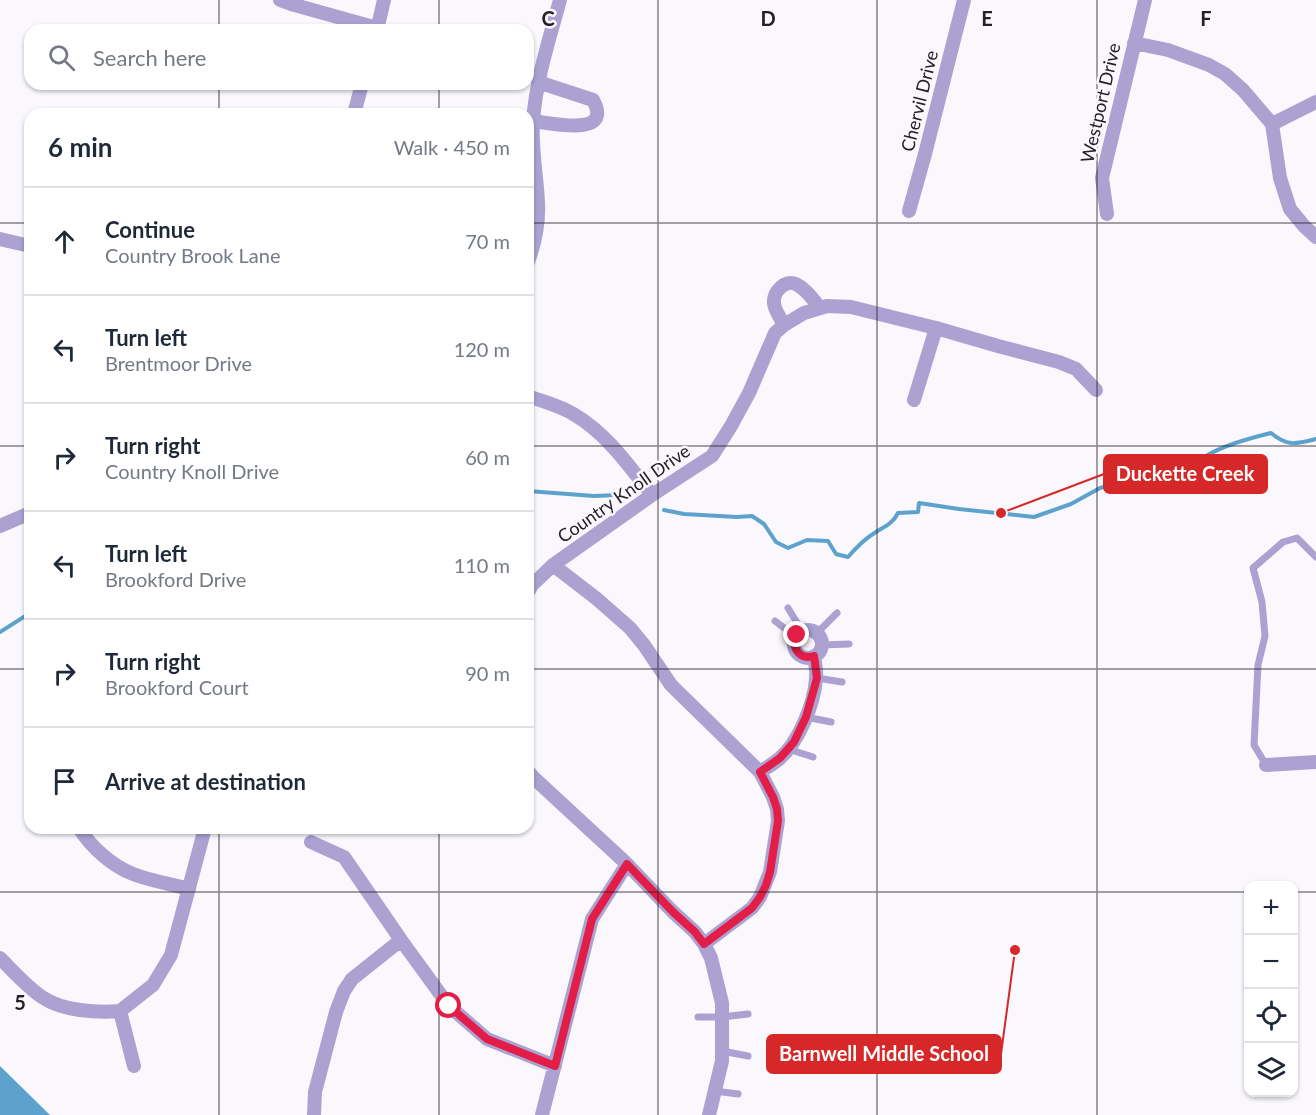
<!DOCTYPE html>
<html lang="en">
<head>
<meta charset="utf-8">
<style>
  body { margin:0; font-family:Lato,sans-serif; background:#f6f6f7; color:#1f2937 }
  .controls { position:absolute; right:18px; bottom:18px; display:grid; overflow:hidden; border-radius:12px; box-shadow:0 2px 4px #0004 }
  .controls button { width:54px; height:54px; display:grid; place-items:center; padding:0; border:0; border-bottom:2px solid #e0e1e3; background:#fff; color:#1f2937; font:30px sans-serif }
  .stop { position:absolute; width:18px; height:18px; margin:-14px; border:4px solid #e11d48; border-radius:50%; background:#fff }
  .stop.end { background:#e11d48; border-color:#fff; box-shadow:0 2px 6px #0008 }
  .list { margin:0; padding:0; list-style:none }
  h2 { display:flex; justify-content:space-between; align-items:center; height:78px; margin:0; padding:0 24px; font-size:26px }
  h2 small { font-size:20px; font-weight:400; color:#747a83 }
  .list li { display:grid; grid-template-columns:39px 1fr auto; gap:18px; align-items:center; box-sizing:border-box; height:108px; padding:0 24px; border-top:2px solid #e0e1e3 }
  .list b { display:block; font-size:22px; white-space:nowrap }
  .list p { margin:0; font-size:20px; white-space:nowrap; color:#747a83 }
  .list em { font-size:20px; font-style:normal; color:#747a83 }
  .icon { flex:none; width:33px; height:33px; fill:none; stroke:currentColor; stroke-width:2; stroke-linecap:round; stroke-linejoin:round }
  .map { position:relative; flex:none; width:1316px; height:1115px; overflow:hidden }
  .search { position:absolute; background:#fff; box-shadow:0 2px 4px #0004; left:24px; top:24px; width:510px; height:66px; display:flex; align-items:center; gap:15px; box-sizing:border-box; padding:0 21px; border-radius:18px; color:#747a83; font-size:22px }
  .panel { position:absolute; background:#fff; box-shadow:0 2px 4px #0004; left:24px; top:108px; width:510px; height:726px; border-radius:18px }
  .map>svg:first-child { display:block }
  .water { fill:#5da2cc }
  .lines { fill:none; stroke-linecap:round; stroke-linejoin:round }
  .stream { stroke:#5da2cc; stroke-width:4 }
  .service { stroke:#aba2d2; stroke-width:7 }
  .minor { stroke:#aba2d2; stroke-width:14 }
  .route { stroke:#e11d48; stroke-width:8 }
  .grid { fill:none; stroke:#242027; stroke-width:1.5; stroke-opacity:0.55 }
  .labels { text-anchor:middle; stroke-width:5; stroke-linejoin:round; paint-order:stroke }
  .street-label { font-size:18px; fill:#242027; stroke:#faf8fd }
  .grid-label { font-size:20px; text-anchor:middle; font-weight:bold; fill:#242027; stroke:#faf8fd; stroke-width:5; stroke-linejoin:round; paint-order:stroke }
  .leader { fill:none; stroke:#d62828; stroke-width:2 }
  .callout-dot { fill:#d62828; stroke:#faf8fd; stroke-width:2 }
  .callout { fill:#d62828; stroke:#d62828; stroke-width:2 }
  .callout-label { font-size:20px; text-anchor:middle; font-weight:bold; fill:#fff }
</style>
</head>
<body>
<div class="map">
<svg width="1316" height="1115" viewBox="0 0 1316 1115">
  <rect width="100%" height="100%" fill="#faf8fd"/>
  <path class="water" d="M 0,1066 L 50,1115 L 0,1115 Z"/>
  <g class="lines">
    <path class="stream" d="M 528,491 L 594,496 L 618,495
      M 664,510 L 684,514 L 737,517 L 752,516 L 764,524 L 776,542 L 788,548 L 807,540 L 828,541 L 836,554 L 848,557 C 855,549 863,540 873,534 C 883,527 892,525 898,513 L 918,512 L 919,503 L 959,509 L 1034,517 L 1071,504 L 1100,488 L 1137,478 L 1183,477 C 1188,472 1194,465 1200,460 C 1217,447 1250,438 1271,433 C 1288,447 1296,444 1316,439
      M 0,632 L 30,613"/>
    <path class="service" d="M 788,608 L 802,631
      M 775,621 L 796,637
      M 817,633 L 837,613
      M 822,645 L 849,644
      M 817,678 L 842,682
      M 806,717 L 831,722
      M 788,749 L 813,757
      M 1266,765 L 1254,745 L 1258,665 L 1265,636 L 1262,602 L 1253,568 L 1283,542 L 1297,538 L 1316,557
      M 698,1017 L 722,1017 L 748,1014
      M 722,1051 L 748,1056
      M 715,1091 L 738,1094"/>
    <path class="minor" d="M 280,0 L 291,4 L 377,28
      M 377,30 L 384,0
      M 1134,43 L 1168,50 L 1209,65 L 1225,74 L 1243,90 L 1272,124 L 1280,178 L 1290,209 L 1304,226 L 1316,237
      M 354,114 L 362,84
      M 533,121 C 551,123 614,138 593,100 L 538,82
      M 1272,124 L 1316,102
      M 909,211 L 925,154 L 964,0
      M 1107,214 L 1102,178 L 1145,0
      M 0,239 L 30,246
      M 528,262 C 535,243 539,223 538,203 C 537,176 531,148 533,121 C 536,80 549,40 560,0
      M 784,325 C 781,319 774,309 774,303 C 773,292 785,279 796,284 C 806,289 813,299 820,308
      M 528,396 C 544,402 561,406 575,415 C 607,434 629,466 652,495
      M 914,400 L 936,328
      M 0,526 L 30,513
      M 553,565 L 597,599 L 630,628 L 644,645 L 671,685 L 760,772 L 773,797 L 777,809 L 778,821 L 770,872 L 760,897 L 752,908 L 704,944
      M 528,592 L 532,585 L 553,565 L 652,495 L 712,456 L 731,426 L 749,393 L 775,333 L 784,325 L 804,313 L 827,306 L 851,307 L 936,328 L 998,346 L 1059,362 L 1076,369 L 1096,390
      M794 644a14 14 0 1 1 28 0a14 14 0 1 1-28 0Z
      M 1266,765 L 1316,762
      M 528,771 L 535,779 L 627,864 L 673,912 L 695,932 L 704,944 L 711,958 L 722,1003 L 722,1061 L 709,1115
      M 760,772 C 766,768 773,764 779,759 C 799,742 814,704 816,679 C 817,672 815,663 814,656
      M 79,828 C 91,847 112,866 133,874 C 151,881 171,884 189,889
      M 311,842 L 344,857 L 401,940 L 449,1006 L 487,1039 L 555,1066
      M 0,958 C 13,971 26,986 42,997 C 62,1011 97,1013 120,1011 L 153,985 L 171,955 L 205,828
      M 120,1011 L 134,1066
      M 314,1115 L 315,1092 L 336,1012 L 344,991 L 352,979 L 401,940
      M 542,1115 L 592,919 L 627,864"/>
  </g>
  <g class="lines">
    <path class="route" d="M 449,1006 L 487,1039 L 555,1066 L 592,919 L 627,864 L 673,912 L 695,932 L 704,944 L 752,908 L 760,897 L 766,885 L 770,872 L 778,821 L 777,809 L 773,797 L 760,772 L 780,758 L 788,749 L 794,742 L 806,717 L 817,678 L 814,656 C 799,660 791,648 797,635"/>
  </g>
  <path class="grid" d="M 219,0 L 219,30M 439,0 L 439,30M 658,0 L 658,1115M 877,0 L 877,1115M 1097,0 L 1097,1115M 219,84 L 219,114M 439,84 L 439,114M 0,223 L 30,223M 528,223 L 1316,223M 0,446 L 30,446M 528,446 L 1316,446M 0,669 L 30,669M 528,669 L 1316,669M 219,828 L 219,1115M 439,828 L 439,1115M 0,892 L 1248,892M 1294,892 L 1316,892"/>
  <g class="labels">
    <g class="street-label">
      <text transform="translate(920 101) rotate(-76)" y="6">Chervil Drive</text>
      <text transform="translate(1101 103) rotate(-77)" y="6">Westport Drive</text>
      <text transform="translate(624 494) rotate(-35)" y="6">Country Knoll Drive</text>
    </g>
  </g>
  <g class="grid-label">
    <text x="548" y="26">C</text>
    <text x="768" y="26">D</text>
    <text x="987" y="26">E</text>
    <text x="1206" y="26">F</text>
    <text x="20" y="1010">5</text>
  </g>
  <path class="leader" d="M1001 513L1104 474M1015 950L1001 1054"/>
  <g class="callout-dot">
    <circle cx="1001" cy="513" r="6"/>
    <circle cx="1015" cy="950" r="6"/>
  </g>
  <g class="callout">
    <rect x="1104" y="455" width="163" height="38" rx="6"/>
    <rect x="767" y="1035" width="234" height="38" rx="6"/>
  </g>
  <g class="callout-label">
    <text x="1185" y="481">Duckette Creek</text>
    <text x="884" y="1061">Barnwell Middle School</text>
  </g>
</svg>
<div class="controls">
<button>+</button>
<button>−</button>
<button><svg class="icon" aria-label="locate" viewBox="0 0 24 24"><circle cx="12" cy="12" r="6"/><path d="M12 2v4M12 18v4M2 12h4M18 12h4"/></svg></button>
<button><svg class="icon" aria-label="layers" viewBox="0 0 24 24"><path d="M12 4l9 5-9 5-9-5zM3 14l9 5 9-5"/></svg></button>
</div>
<div class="stop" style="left:449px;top:1006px"></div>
<div class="stop end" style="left:797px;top:635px"></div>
<div class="search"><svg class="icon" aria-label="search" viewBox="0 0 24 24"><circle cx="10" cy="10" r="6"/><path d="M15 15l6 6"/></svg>Search here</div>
<section class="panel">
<h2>6 min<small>Walk · 450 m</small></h2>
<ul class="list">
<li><svg class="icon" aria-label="ahead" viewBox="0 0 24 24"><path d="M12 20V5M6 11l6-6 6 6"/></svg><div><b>Continue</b><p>Country Brook Lane</p></div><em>70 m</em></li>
<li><svg class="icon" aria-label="left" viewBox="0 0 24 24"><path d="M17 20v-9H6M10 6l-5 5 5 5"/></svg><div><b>Turn left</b><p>Brentmoor Drive</p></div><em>120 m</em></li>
<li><svg class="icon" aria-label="right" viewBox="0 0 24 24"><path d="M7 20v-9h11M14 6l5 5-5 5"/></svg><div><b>Turn right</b><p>Country Knoll Drive</p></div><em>60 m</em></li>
<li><svg class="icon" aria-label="left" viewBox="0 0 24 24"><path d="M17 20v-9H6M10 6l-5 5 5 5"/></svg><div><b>Turn left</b><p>Brookford Drive</p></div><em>110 m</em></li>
<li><svg class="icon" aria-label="right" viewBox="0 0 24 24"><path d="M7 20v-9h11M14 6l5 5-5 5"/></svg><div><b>Turn right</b><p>Brookford Court</p></div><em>90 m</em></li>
<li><svg class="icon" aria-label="arrive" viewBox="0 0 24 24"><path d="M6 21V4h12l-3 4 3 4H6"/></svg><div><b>Arrive at destination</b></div></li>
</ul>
</section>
</div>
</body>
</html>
